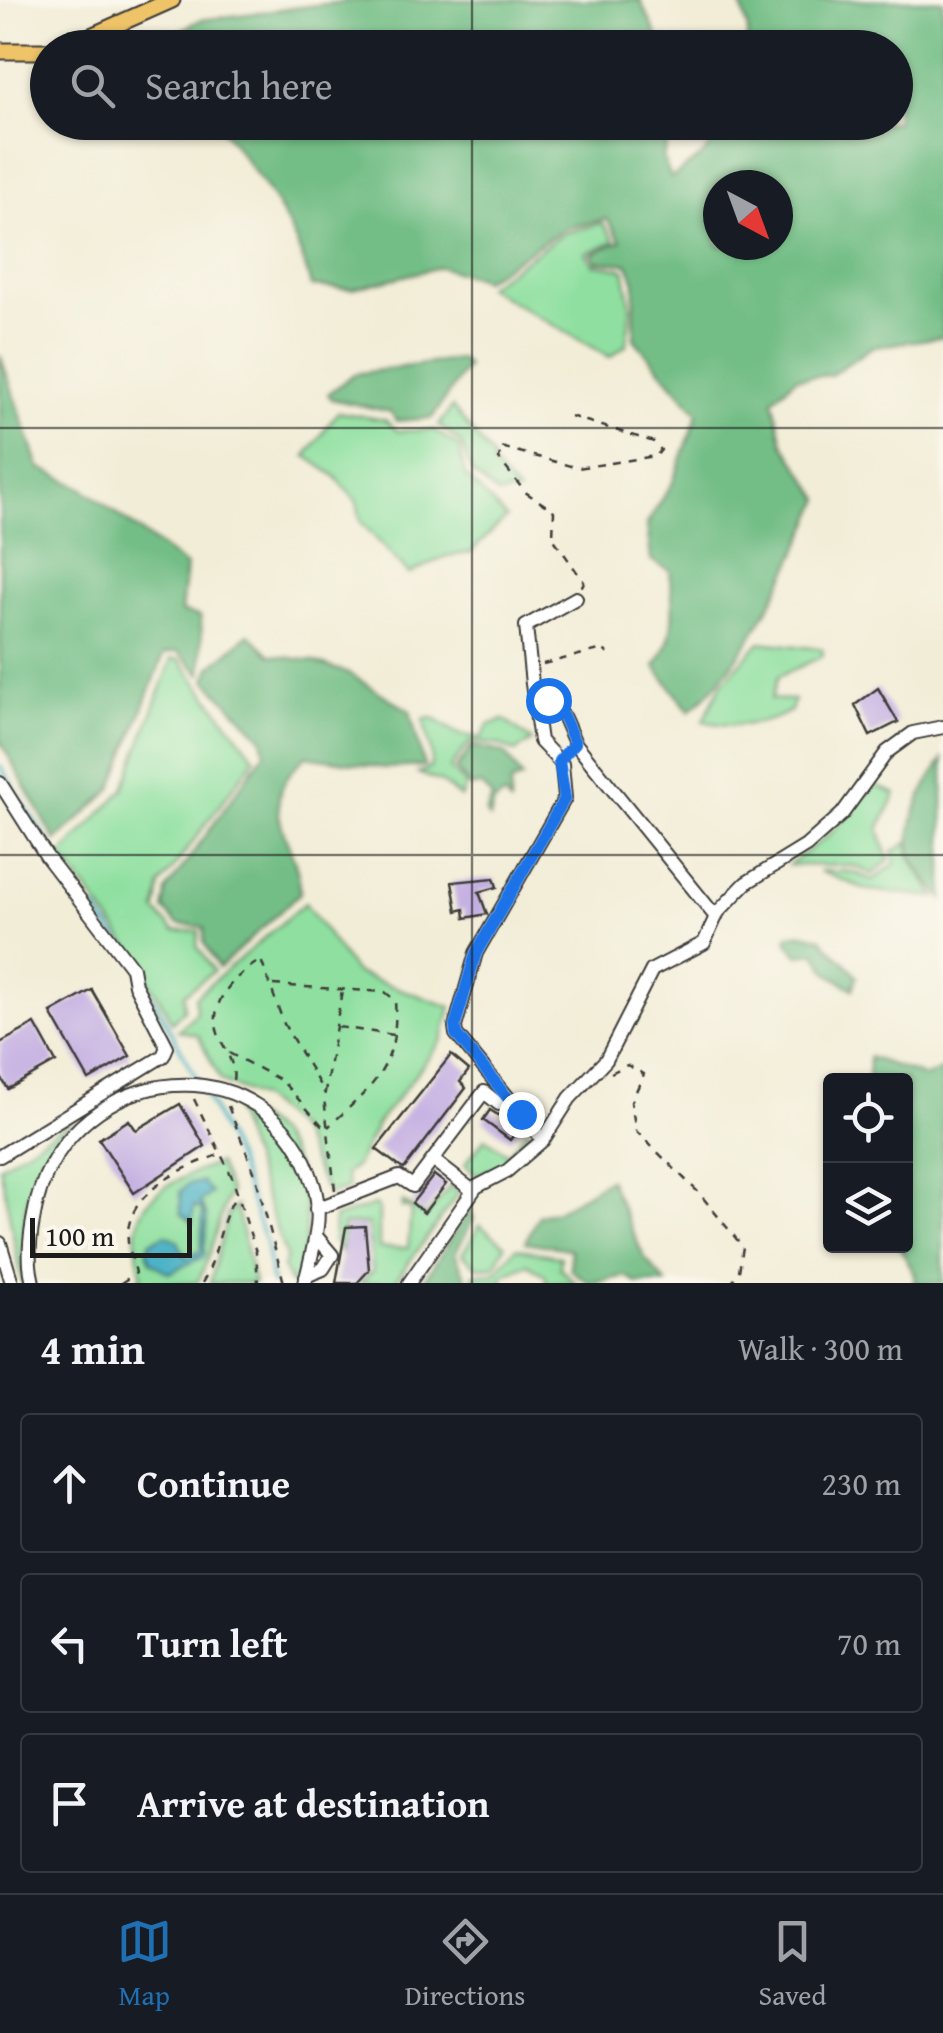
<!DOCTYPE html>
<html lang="en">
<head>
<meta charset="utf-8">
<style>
  body { margin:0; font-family:"Gentium Book Plus",serif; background:#20242c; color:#f1f3f6 }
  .controls { position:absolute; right:30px; bottom:30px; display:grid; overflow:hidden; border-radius:10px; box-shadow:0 2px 8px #0004 }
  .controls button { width:90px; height:90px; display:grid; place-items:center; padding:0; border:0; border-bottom:2px solid #363941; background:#171b24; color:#f1f3f6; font:50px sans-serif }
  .compass { position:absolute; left:703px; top:170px; width:90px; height:90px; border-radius:50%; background:#171b24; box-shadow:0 2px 8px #0004; rotate:139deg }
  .scale { position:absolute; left:30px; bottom:25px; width:162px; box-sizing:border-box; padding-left:10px; border:5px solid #1c1c1c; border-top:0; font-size:28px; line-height:35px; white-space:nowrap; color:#1c1c1c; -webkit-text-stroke:8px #fbf7ec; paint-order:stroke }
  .stop { position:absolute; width:30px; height:30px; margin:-22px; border:8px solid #1a73e8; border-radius:50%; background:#fff }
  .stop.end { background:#1a73e8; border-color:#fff; box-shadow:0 2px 10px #0008 }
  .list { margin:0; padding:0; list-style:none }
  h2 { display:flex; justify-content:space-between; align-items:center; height:130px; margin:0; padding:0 40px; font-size:42px }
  h2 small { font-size:32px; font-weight:400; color:#9ea1a6 }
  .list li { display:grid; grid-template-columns:65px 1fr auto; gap:30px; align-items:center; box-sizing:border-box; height:140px; margin:0 20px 20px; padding:0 20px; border:2px solid #363941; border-radius:10px }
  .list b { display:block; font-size:38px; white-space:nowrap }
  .list em { font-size:32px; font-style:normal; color:#9ea1a6 }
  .icon { flex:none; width:55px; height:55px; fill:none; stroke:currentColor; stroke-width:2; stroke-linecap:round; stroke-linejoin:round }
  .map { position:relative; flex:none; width:943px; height:1283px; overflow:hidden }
  .search { position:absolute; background:#171b24; box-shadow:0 2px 8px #0004; left:30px; right:30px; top:30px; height:110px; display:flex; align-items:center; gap:25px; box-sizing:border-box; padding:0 35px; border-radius:55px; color:#9ea1a6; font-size:38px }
  .sheet { height:610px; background:#171b24 }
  nav { display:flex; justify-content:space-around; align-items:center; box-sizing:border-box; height:140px; border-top:2px solid #363941; background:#171b24; font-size:28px; color:#9ea1a6 }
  nav a { display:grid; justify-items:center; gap:5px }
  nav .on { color:#1f6fb2 }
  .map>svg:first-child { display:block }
  .green { fill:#8fe0a0; stroke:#567e5e; stroke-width:2.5 }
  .forest { fill:#73be86; stroke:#486d51; stroke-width:2.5; fill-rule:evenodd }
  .water { fill:#47b1c5; stroke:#326670; stroke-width:2.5 }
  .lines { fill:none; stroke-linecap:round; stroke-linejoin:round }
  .stream { stroke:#47b1c5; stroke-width:4 }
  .building { fill:#c3aee2 }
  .minor-casing { stroke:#3c3b38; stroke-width:16 }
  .major-casing { stroke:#3c3b38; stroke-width:19 }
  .path { stroke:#3c3b38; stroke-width:2.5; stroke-dasharray:8 8; stroke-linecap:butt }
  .minor { stroke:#fff; stroke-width:12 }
  .major { stroke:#efc469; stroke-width:15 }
  .route { stroke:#1a73e8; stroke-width:12 }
  .grid { fill:none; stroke:#1c1c1c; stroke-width:2.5; stroke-opacity:0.55 }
</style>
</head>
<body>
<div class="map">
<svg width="943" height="1283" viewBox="0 0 943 1283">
  <rect width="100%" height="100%" fill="#fbf7ec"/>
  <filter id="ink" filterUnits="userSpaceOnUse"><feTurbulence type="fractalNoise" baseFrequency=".01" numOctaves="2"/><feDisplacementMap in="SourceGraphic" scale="20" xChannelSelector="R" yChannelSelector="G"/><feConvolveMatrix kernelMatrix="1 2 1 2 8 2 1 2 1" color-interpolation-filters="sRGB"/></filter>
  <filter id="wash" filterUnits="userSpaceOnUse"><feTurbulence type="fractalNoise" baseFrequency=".0048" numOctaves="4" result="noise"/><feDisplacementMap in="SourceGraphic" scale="40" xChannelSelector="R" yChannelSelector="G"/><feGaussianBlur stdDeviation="2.25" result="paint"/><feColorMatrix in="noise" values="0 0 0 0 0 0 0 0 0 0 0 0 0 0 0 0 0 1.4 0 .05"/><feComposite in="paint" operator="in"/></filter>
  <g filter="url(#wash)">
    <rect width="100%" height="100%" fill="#f2edd7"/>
    <path class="green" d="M 603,223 L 615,241 L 586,253 L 593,264 L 624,269 L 631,308 L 626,345 L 610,357 L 486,287 L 564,233 Z
      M 452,407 L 493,458 L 493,465 L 517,492 L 498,495 L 472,473 L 461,443 L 439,425 Z
      M 338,412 L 385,420 L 398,431 L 434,430 L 459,447 L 465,475 L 506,518 L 470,553 L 446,556 L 409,574 L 361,522 L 357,502 L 335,476 L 306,456 Z
      M 760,642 L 822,649 L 823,656 L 778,677 L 771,699 L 794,700 L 791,711 C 765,726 732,728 703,721 L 722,683 Z
      M 172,659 L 180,660 L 255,758 L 160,886 L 156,911 L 174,931 L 199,931 L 197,946 L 214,971 L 184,994 L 184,1009 L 172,1022 L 137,958 L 61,855 L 124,789 Z
      M 433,718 L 458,734 L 482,738 L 488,725 L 504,720 L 532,741 L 515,752 L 500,745 L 470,742 L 450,768 L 466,786 L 461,798 L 441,782 L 418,773 L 430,768 L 432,756 L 423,719 Z
      M 875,785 L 896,794 L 879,829 L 889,860 L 873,874 L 854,866 L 789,865 L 832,832 Z
      M 909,842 L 909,856 L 936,897 L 868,890 L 819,871 L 853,872 L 873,880 L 895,864 L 893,852 Z
      M 305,903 L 355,973 L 451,1007 L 443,1039 L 377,1124 L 356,1166 L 345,1174 L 348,1188 L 328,1195 L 297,1129 L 261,1098 L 221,1081 L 198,1035 L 178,1030 L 196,1013 L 195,997 Z
      M 234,1109 C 307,1127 318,1223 295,1283 L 290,1283 L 283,1268 L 286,1256 Z
      M 72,1120 C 25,1173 19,1215 26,1283 L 22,1283 L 0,1166 Z
      M 527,1130 L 531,1133 L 510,1161 L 476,1176 L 465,1164 L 485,1138 L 508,1154 Z
      M 218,1163 L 230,1193 C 216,1222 213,1254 197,1283 L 131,1283 L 142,1276 C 122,1202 156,1187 218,1163 Z
      M 451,1185 L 458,1194 L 394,1283 L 360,1283 L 373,1271 L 368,1224 L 343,1225 L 341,1253 L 333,1240 L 334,1218 L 375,1205 L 379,1210 L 379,1248 L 408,1248 L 411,1208 L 402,1208 L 403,1202 L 426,1217 Z
      M 236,1206 L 254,1283 L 210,1283 L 228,1214 Z
      M 480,1225 L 505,1245 L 495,1266 L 478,1267 L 462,1254 Z
      M 516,1248 L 561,1257 L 560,1268 L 576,1283 L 546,1283 L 546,1276 L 528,1264 L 503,1275 L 502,1283 L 474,1283 L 473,1275 L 495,1273 Z"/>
    <path class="forest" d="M 357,0 L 640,0 L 663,47 L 163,48 L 160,42 L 200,20 Z
      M 740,0 L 943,0 L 943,337 L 872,347 L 831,375 L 796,378 L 773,399 L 783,443 L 821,499 C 792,565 746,666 689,711 L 655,666 C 678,637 673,605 670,571 L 651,560 L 647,524 L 673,482 L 698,413 L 634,339 L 635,282 L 628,264 L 595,261 L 592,254 L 621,241 L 607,219 L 565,228 L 484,280 L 440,267 L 352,289 L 311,286 C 294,218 259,177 217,123 L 673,123 L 663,158 L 671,178 L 702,156 L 727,123 L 896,122 L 896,48 L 746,47 L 748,30 ZM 718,185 L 778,185 L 778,245 L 718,245 Z
      M 0,355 L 39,467 L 84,489 L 186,566 L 181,612 L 200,616 C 202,622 202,667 201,674 L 177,651 L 164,654 L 112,789 L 56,841 L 0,741 Z
      M 460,359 L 467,366 L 432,418 L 397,421 L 391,412 L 332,399 L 328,394 L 354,374 Z
      M 249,634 L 271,655 L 312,661 L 348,673 L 410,711 L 424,766 L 385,768 L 306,756 C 247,808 301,841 300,893 L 219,968 L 204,943 L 204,927 L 177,924 L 164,909 L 166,891 L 265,752 L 262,738 L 206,680 L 211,667 Z
      M 472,746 C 515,755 498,746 522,778 L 511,783 L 510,803 L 504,796 L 494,803 L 490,818 L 486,814 L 492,797 L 481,785 L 470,787 L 456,769 Z
      M 943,759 L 943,899 C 934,887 915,868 912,854 C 905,820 925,786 943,759 Z
      M 804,933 L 822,938 C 833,955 850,963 857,977 L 853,989 L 828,973 L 816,953 L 798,955 L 787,941 L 788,935 Z
      M 869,1057 L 926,1077 L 943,1069 L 943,1283 L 913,1283 L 916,1276 L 899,1246 L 906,1246 L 906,1080 L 868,1080 Z
      M 609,1179 L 644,1257 L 666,1283 L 636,1283 L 626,1276 L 590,1283 L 571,1270 L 570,1249 L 525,1242 L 539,1215 L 557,1211 Z
      M 470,1209 L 474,1219 L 455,1253 L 468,1283 L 422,1283 Z"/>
    <path class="water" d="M 202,1182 L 211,1193 L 200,1202 L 207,1216 L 204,1256 L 169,1273 L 151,1262 L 147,1252 L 150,1242 L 166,1235 L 177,1240 L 186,1258 L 201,1251 L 203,1210 L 194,1206 L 192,1222 L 181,1213 L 180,1192 L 188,1184 Z"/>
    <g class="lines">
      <path class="stream" d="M 0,766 L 67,872
        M 94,908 L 130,956
        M 139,973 L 199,1083
        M 204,1091 L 235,1157 L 266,1243 L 272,1283"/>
    </g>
    <g id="blocks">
      <path class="building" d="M 878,688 L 898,722 L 870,736 L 855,705 Z
        M 494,878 L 497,887 L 479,892 L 487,914 L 465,918 L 464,909 L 457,911 L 452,882 Z
        M 92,990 L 130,1056 L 89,1080 L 51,1013 Z
        M 35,1024 L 56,1062 L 8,1089 L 0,1076 L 0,1043 Z
        M 451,1055 L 469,1070 L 460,1082 L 466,1088 L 404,1169 L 400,1167 L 376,1149 Z
        M 180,1104 L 205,1146 L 134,1193 L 99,1139 L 129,1120 L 136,1130 Z
        M 490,1110 L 519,1128 L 510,1140 L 483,1120 Z
        M 434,1175 L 446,1184 L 424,1213 L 412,1203 Z
        M 365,1226 L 369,1270 L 357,1283 L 336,1283 L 346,1227 Z"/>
    </g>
  </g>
  <g filter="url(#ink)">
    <use href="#blocks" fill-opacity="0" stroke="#3c3b38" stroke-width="2.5"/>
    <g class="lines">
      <g class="minor-casing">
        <path id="minor" d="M 576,598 L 526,626 L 532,684 L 564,718 L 575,743 L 716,917
          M 532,684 L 540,741 L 562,764 L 565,798 L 476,953 L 455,1027 L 456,1034 L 543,1140
          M 0,783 L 47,857 L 132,968 L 135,985 L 167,1047 L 163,1056 L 0,1156
          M 433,1160 L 473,1191
          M 316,1209 L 399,1177 L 413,1186 L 484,1092 L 499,1104
          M 0,1243 L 12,1283
          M 306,1276 L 323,1269 L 332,1255 L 316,1236
          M 33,1283 C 26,1256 31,1228 37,1201 C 74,1060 270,1038 314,1186 C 324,1219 312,1251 305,1283
          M 409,1283 L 476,1187 L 507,1171 L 543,1140 L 570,1098 L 606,1060 L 652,970 L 704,943 L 718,912 L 746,883 L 806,846 L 842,814 L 887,752 L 913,733 L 943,727"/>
      </g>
      <g class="major-casing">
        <path id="major" d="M 64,48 L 172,0
          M 0,51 L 48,51"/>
      </g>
      <path class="path" d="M 570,416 L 654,442 L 661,450 L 656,456 L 578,468 L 501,447 L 499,459 L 525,492 L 554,511 L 553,538 L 584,582 L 581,588
        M 543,664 L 603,649 L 608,654
        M 273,985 L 385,992 L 395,1000 C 399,1067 374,1085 328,1127
        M 338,1027 L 394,1035
        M 229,1053 L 282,1081 L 327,1131
        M 611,1073 L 627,1065 L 644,1074 L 631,1102 L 636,1131 L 699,1193 L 743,1247 L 739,1271 L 731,1283
        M 233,1080 C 236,1065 225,1050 219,1036 C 206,1003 235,975 261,960 L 284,1024 L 325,1094
        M 194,1099 L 232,1177 L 256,1252 L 258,1283
        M 228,1106 L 255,1174 L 284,1283
        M 335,1190 L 324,1098 L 342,990
        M 121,1283 L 136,1273 C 134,1263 129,1252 128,1242 C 123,1193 183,1167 221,1154
        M 202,1283 C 219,1256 218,1223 236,1196"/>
      <use href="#minor" class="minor"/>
      <use href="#major" class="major"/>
    </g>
  </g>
  <g class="lines" filter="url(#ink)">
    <path class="route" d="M 521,1114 L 456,1034 L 455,1026 L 476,953 L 565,798 L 559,761 L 575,743 L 564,718 L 548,700"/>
  </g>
  <path class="grid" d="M 472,0 L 472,48M 472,122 L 472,1283M 0,428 L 943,428M 0,855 L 943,855"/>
</svg>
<div class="controls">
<button><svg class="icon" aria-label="locate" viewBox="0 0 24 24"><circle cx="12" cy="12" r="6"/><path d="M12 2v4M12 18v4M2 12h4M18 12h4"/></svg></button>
<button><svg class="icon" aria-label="layers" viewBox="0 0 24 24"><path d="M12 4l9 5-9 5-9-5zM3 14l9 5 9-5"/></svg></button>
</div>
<svg class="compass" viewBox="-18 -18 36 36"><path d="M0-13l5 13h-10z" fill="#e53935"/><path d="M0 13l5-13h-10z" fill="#9ea1a6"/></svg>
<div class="scale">100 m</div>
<div class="stop" style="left:548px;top:700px"></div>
<div class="stop end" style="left:521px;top:1114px"></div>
<div class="search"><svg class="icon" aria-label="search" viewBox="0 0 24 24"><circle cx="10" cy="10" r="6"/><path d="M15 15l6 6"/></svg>Search here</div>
</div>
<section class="sheet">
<h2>4 min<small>Walk · 300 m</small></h2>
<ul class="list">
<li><svg class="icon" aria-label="ahead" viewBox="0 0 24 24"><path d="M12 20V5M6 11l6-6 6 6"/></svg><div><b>Continue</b></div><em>230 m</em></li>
<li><svg class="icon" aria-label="left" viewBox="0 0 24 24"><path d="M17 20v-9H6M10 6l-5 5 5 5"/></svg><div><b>Turn left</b></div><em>70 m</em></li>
<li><svg class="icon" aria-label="arrive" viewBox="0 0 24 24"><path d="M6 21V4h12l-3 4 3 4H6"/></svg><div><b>Arrive at destination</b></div></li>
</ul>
</section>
<nav>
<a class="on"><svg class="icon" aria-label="map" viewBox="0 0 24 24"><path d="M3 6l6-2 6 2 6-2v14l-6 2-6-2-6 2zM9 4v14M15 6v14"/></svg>Map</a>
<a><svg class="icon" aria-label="directions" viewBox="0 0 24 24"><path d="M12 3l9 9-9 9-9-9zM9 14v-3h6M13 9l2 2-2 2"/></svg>Directions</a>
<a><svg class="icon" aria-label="saved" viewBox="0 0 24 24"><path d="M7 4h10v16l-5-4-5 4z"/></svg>Saved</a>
</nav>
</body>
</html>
